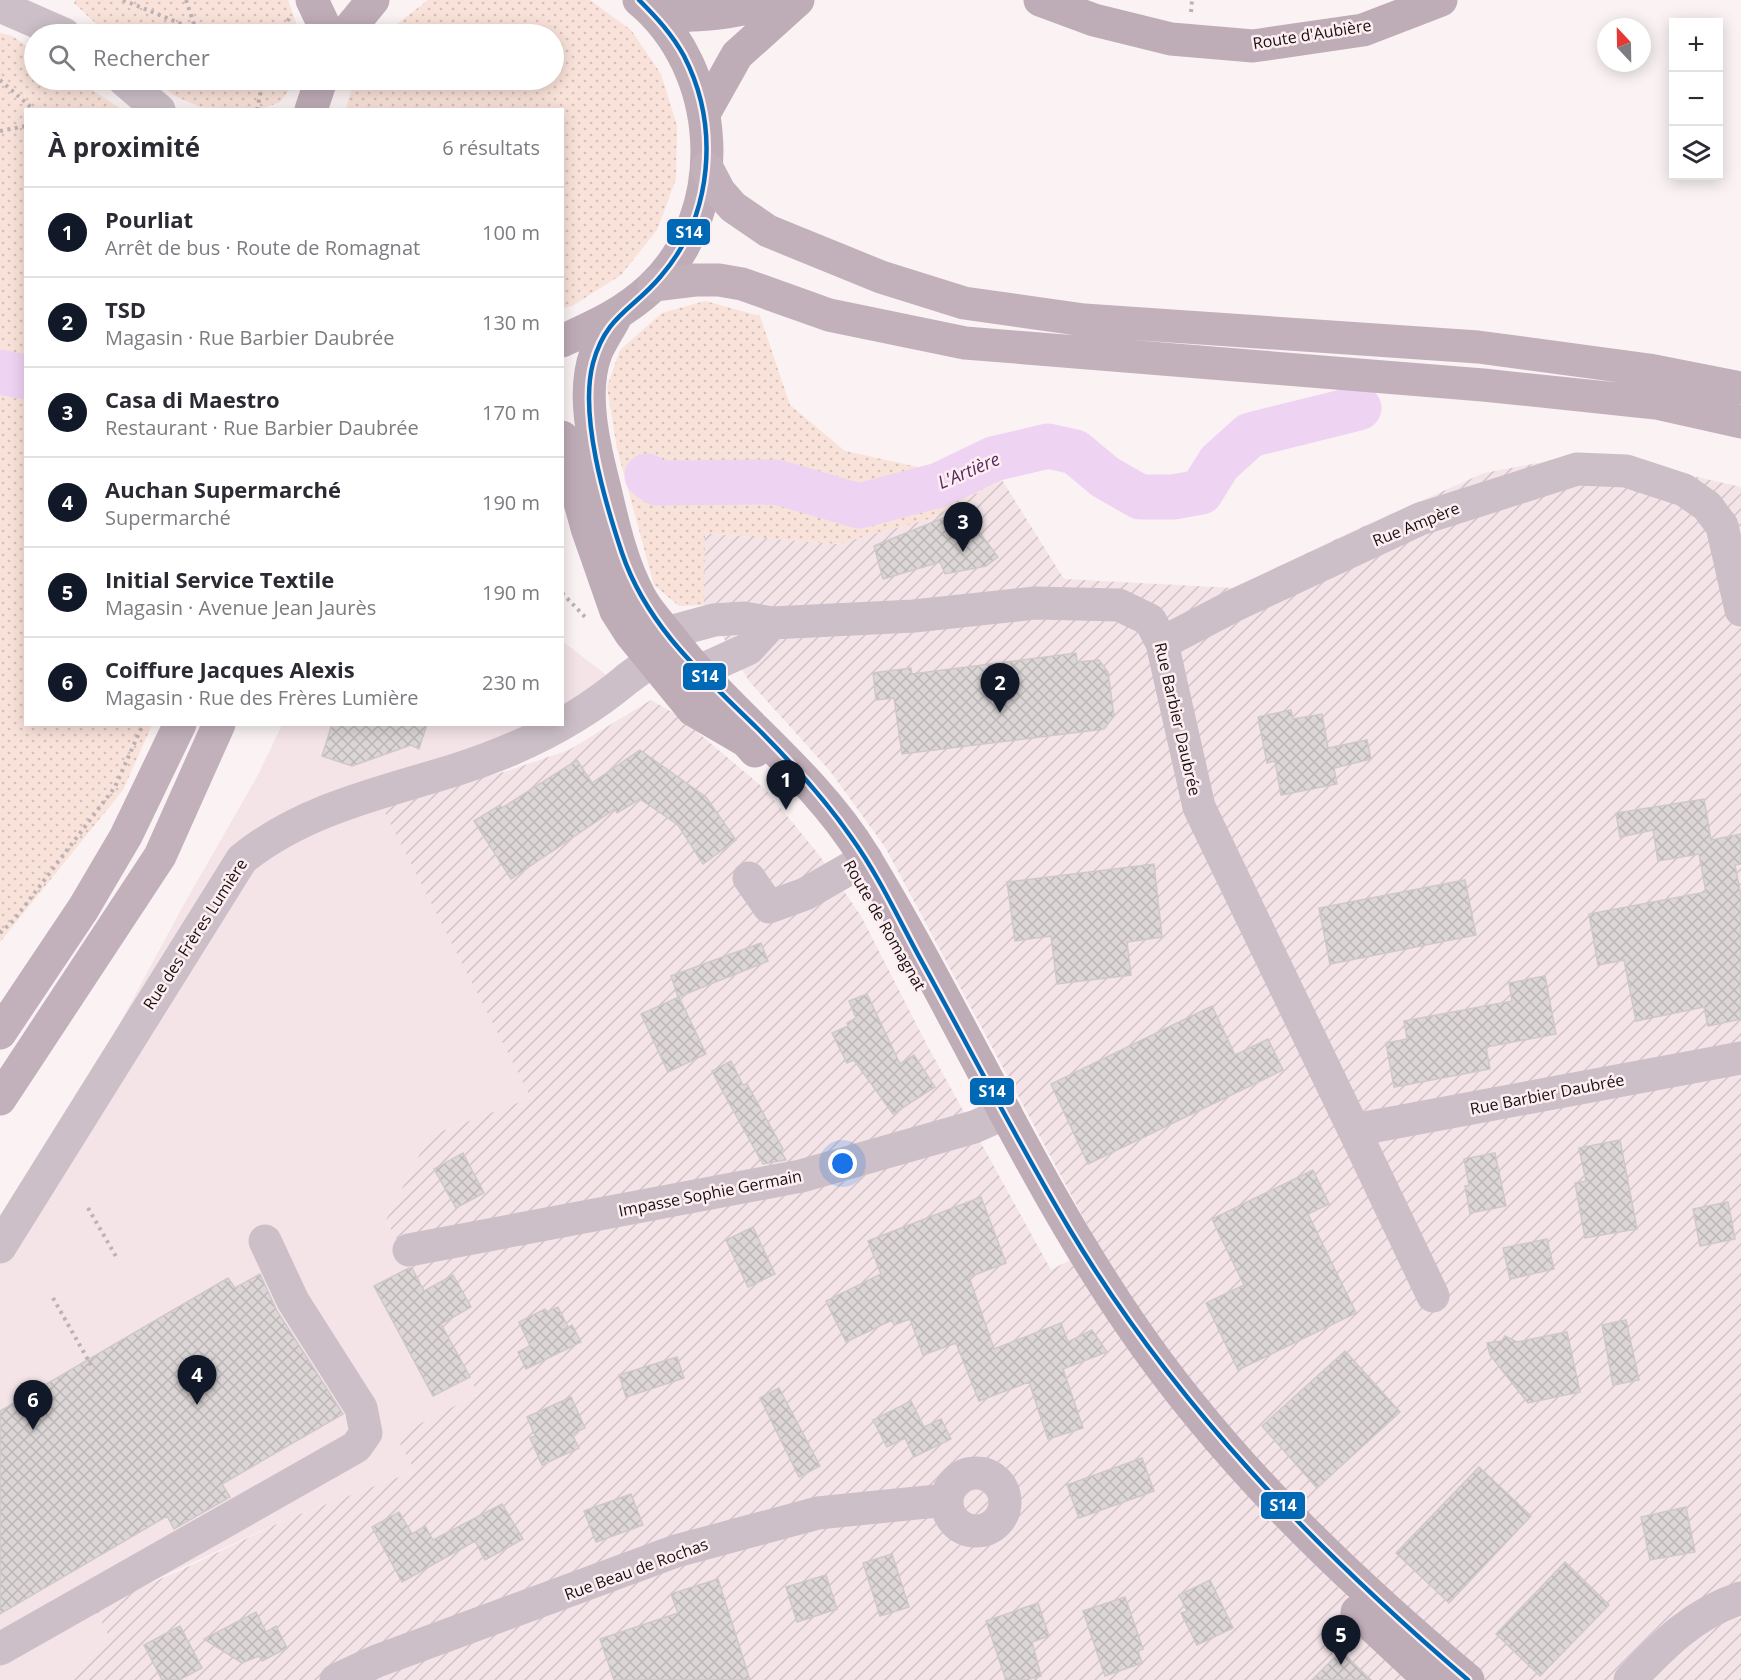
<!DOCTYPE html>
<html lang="fr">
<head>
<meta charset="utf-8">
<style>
  body { margin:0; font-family:"Open Sans",sans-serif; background:#f2f2f3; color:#2b2b33 }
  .controls { position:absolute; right:18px; top:18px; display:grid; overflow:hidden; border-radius:0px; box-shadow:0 3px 15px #0003 }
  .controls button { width:54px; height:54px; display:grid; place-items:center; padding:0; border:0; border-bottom:2px solid #e1e1e2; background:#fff; color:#2b2b33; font:30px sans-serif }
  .compass { position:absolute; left:1597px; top:18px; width:54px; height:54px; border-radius:50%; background:#fff; box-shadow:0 3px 15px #0003; rotate:338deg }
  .you { position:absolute; left:843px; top:1164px; width:21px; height:21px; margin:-15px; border:4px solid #fff; border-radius:50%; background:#1a73e8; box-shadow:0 0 0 9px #1a73e833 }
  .badge { display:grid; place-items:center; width:39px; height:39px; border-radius:50%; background:#111827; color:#fff; font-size:20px; font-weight:700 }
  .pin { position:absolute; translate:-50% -50px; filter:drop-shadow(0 2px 3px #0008) }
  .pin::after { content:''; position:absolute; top:32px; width:21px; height:18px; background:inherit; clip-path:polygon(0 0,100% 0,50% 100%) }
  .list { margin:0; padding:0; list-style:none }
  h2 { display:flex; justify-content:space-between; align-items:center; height:78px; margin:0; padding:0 24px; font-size:26px }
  h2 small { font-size:20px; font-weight:400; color:#7c7c81 }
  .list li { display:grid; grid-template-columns:39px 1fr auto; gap:18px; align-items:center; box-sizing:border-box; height:90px; padding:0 24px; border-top:2px solid #e1e1e2 }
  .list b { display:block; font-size:22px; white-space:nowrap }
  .list p { margin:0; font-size:20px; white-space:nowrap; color:#7c7c81 }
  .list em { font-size:20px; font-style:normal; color:#7c7c81 }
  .icon { flex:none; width:33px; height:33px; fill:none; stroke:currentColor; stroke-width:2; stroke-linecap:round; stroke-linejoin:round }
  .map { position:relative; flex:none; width:1741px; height:1680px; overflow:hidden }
  .search { position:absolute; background:#fff; box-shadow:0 3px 15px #0003; left:24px; top:24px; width:540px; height:66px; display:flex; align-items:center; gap:15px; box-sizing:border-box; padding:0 21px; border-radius:33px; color:#7c7c81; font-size:22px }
  .panel { position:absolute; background:#fff; box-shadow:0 3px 15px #0003; left:24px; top:108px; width:540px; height:618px; border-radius:0px }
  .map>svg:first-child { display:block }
  .built { fill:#f4e4e8 }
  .industrial { fill:url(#industrial-furrows) }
  .grass { fill:url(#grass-dots) }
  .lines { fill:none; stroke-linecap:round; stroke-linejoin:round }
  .river { stroke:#eed4f2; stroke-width:45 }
  .building { fill:url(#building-cross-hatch); stroke:#cfc8c9; stroke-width:1.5 }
  .path { stroke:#bbb1b6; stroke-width:4; stroke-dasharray:3 4.5; stroke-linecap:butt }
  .minor { stroke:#ccbfc7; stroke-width:33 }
  .major { stroke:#beacb7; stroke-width:33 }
  .highway { stroke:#c2b1bb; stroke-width:33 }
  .bus-1-casing { stroke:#feeef1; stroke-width:9 }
  .bus-1 { stroke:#0069b5; stroke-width:4.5 }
  .labels { text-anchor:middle; stroke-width:5; stroke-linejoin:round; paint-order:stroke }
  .street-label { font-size:16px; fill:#171112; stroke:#feeef1 }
  .water-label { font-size:18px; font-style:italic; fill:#562d60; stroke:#feeef1 }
  .line-badge { stroke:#feeef1; stroke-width:2 }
  .badge-label { font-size:16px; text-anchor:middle; font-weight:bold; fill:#fff }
</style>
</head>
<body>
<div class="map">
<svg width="1741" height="1680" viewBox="0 0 1741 1680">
  <defs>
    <pattern id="industrial-furrows" width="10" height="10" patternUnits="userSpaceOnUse" patternTransform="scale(1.5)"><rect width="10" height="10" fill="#f4e4e8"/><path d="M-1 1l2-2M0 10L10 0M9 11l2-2" fill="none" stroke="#d0c3c6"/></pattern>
    <pattern id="grass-dots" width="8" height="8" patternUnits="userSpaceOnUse" patternTransform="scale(1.5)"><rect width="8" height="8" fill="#f9e2d9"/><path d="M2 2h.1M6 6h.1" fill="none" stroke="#d5c1b9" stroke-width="1.8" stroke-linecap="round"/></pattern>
    <pattern id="building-cross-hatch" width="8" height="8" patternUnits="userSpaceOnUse" patternTransform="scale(1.5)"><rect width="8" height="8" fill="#dcd6d6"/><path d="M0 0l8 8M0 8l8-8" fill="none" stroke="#bcb7b7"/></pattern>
  </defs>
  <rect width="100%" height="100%" fill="#faf2f3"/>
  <path class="built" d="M 562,641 L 609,677 L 562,712 Z
    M 282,725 L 539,725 L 382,805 L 532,1098 L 429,1136 L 386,1220 L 478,1394 L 397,1436 L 415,1471 L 287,1519 L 95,1608 L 108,1635 L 72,1680 L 0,1680 L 0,1246 L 183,906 L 258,775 Z"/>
  <path class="industrial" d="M 1592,453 L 1741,487 L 1741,1680 L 72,1680 L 108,1635 L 94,1607 L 179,1571 L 287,1519 L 415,1471 L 396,1436 L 478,1394 L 386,1220 L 429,1136 L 531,1098 L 381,805 L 507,771 L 569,750 L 651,700 L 677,715 L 766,790 L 819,855 L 861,916 L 927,1045 L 1051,1270 L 1098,1245 L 885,847 L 830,771 L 749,681 L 704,605 L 704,533 L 837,544 L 929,519 L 1002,480 L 1064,579 L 1234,588 L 1355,530 L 1484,473 Z"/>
  <path class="grass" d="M 75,0 L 288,0 L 300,34 L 107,34 L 74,3 Z
    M 428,0 L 590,0 L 631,30 L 661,74 L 677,126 L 676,179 L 657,230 L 621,275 L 572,306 L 563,308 L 562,110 L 346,109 L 354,80 L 554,80 L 554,34 L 384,34 Z
    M 0,33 L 12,36 L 34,51 L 34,80 L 77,80 L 121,109 L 26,110 L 26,724 L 152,725 L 123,790 L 0,942 Z
    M 155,80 L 296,80 L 280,102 L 259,110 L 200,107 L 173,95 Z
    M 705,301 L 760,316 L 790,405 L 845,451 L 936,471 L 1002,480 L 929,519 L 837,544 L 705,533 L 704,605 L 679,606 L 654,585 L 617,449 L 607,387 L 620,350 L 662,313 Z"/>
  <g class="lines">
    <path class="river" d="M 0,372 L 26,377
      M 647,476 L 657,483 L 777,482 L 859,506 L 939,485 L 993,459 L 1048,446 L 1075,452 L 1105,477 L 1140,497 L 1173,497 L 1201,492 L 1219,463 L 1250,435 L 1359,408"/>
  </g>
  <path class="building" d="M 963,510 L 998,557 L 986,566 L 945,574 L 940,562 L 883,579 L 874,546 Z
    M 1076,653 L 1077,662 L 1099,660 L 1108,672 L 1114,716 L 1104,729 L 902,754 L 894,698 L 876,700 L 873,673 L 911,668 L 912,674 Z
    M 1291,710 L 1293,719 L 1322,714 L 1328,748 L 1367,740 L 1371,759 L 1334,768 L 1337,784 L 1281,795 L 1275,761 L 1267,763 L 1258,717 Z
    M 332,724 L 427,724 L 419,749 L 411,745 L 352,766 L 322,756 Z
    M 640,750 L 706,797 L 736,840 L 703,864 L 678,825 L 640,799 L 617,813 L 615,809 L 511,879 L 474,821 L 500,805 L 502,808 L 577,760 L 592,783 Z
    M 1704,799 L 1711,840 L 1741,834 L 1741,864 L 1735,865 L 1741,896 L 1741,1019 L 1708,1026 L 1704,1007 L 1636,1021 L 1624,960 L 1598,965 L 1589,914 L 1706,892 L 1699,854 L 1658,861 L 1653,830 L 1620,837 L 1616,813 Z
    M 1154,864 L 1162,937 L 1127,942 L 1131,975 L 1057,984 L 1051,936 L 1015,941 L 1007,882 Z
    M 1465,880 L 1476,935 L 1330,964 L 1319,908 Z
    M 761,943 L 768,961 L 678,997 L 671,976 Z
    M 1545,976 L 1556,1034 L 1486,1047 L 1490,1069 L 1394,1087 L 1386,1043 L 1407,1039 L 1404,1021 L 1512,1001 L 1509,983 Z
    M 867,994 L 900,1064 L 914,1055 L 935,1087 L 893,1114 L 854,1060 L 847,1063 L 832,1033 L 848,1026 L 847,1023 L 856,1018 L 849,1001 Z
    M 679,997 L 706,1054 L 668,1072 L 641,1014 Z
    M 1212,1006 L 1235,1055 L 1268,1039 L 1283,1070 L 1088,1164 L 1051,1084 Z
    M 731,1061 L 743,1085 L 747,1084 L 783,1149 L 781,1151 L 786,1160 L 763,1164 L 724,1094 L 712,1071 Z
    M 1620,1140 L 1637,1229 L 1585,1238 L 1575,1183 L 1586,1181 L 1579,1148 Z
    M 463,1153 L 484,1193 L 456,1208 L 434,1169 Z
    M 1495,1153 L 1506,1206 L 1470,1213 L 1465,1186 L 1469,1185 L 1464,1159 Z
    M 1313,1170 L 1329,1204 L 1308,1214 L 1356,1313 L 1238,1370 L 1206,1303 L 1244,1285 L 1212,1219 Z
    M 981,1197 L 1006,1263 L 969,1277 L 994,1349 L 1061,1323 L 1068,1342 L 1092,1330 L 1107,1352 L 1063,1369 L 1083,1428 L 1048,1439 L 1029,1382 L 979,1401 L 956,1343 L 923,1355 L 910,1319 L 894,1325 L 892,1320 L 846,1342 L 826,1301 L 881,1274 L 868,1241 Z
    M 1728,1202 L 1735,1239 L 1700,1246 L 1693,1209 Z
    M 753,1227 L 775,1274 L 748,1287 L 726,1240 Z
    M 1547,1239 L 1554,1269 L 1510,1279 L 1503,1248 Z
    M 409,1268 L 412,1268 L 424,1291 L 453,1275 L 471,1307 L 441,1324 L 470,1377 L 433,1396 L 374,1286 Z
    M 260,1274 L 277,1311 L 343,1414 L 222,1484 L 230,1497 L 174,1529 L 167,1516 L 0,1614 L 0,1411 L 228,1278 L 235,1288 Z
    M 558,1307 L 568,1327 L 561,1331 L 572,1325 L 581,1342 L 526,1369 L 518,1352 L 530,1346 L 519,1322 L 545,1309 L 547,1312 Z
    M 1626,1320 L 1639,1380 L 1613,1385 L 1602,1325 Z
    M 1567,1332 L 1580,1392 L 1528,1403 L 1490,1355 L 1487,1343 L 1502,1341 L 1505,1336 L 1517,1342 Z
    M 1345,1351 L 1400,1412 L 1317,1488 L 1262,1426 Z
    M 677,1357 L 684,1378 L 626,1397 L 619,1375 Z
    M 779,1388 L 820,1466 L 799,1477 L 760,1398 Z
    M 571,1397 L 585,1428 L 572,1434 L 579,1448 L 542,1465 L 530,1438 L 535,1436 L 527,1417 Z
    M 911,1401 L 924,1427 L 941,1419 L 951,1439 L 914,1457 L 905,1438 L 887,1447 L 873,1420 Z
    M 1142,1458 L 1154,1491 L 1079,1518 L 1067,1485 Z
    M 1479,1467 L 1531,1516 L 1449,1603 L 1396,1553 Z
    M 631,1494 L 643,1525 L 596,1542 L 584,1511 Z
    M 502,1504 L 523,1539 L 485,1560 L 475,1541 L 402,1582 L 372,1527 L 399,1512 L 412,1534 L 425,1526 L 433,1540 Z
    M 1686,1507 L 1695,1552 L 1650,1560 L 1641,1517 Z
    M 892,1554 L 909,1607 L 880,1616 L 863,1563 Z
    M 1565,1562 L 1609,1605 L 1540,1676 L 1496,1634 Z
    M 826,1575 L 837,1609 L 797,1622 L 786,1587 Z
    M 718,1579 L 750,1680 L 614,1680 L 600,1639 L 678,1613 L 671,1594 Z
    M 1210,1580 L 1233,1628 L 1197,1645 L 1181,1613 L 1187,1611 L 1179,1595 Z
    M 1125,1597 L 1143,1649 L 1138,1651 L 1142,1663 L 1105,1676 L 1083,1611 Z
    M 1038,1603 L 1049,1636 L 1032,1642 L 1041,1676 L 1026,1680 L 1006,1680 L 986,1621 Z
    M 256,1612 L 266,1632 L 276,1626 L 287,1648 L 262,1661 L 259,1656 L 242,1663 L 204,1639 Z
    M 180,1626 L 202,1668 L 179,1680 L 162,1680 L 144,1645 Z
    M 1341,1651 L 1371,1680 L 1312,1680 Z"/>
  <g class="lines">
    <path class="path" d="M 123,0 L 206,34
      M 186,0 L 196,30
      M 1191,12 L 1192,0
      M 280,34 L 290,17
      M 0,80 L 34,110
      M 257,110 L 263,80
      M 0,131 L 26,126
      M 562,593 L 587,619
      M 0,933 L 14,920 L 115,787 L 143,724
      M 88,1208 L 118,1260
      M 53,1298 L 91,1365"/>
    <path class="minor" d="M 0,6 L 64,34
      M 124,80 L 159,110
      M 1162,643 L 1233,606 L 1420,519 L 1577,469 L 1626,471 L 1684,490 L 1707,506 L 1722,526 L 1741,610
      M 674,660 L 697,672 L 748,649 L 772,623
      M 749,878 L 769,907 L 805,894 L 866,859
      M 1354,1130 L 1433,1296
      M 0,1247 L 242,859 C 304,809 381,793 455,770 C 519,750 576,722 627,679 C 637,671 650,663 660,654 C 664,650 665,639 666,633 L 714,620 L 744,618 L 772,623 L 914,616 L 1035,603 L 1119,605 L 1150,620 L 1162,643 L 1199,807 L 1354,1130 L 1741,1058
      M 409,1250 L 801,1176 L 974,1127 L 1006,1113
      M947 1502a29 29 0 1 1 58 0a29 29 0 1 1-58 0Z
      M 0,1649 L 356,1447 L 366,1433 L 361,1408 L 293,1301 L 265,1241
      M 336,1680 L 377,1661 L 676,1551 L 818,1513 L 947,1500
      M 1630,1680 C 1664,1644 1693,1614 1741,1598"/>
    <path class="major" d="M 312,0 L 328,34
      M 1040,0 L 1094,20 L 1171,39 L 1253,46 L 1363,30 L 1441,0
      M 657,15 C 702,17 735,13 778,0
      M 345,34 L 373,0
      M 311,110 L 321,80
      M 705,112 L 737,55 L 798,0
      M 616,316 C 610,328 601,341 596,353 C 581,392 594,446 604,485 C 613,523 621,562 640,597 C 647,611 660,624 670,637 C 729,715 812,771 864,856 C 957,1009 1028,1174 1129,1322 C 1222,1459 1342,1574 1468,1680
      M 562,341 C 597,325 624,313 652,287 C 732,211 722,68 639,0
      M 562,437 L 587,528 L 616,611 L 630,633 L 693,710 L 746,741 L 755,751
      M 1357,1612 L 1430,1680"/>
    <path class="highway" d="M 707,168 L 719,191 L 733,207 L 768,231 L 881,277 L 964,303 L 1084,320 L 1478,347 L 1649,370 L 1741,388
      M 654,285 L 695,280 L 719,280 L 742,284 L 829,315 L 965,343 L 1483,385 L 1656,403 L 1741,422
      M 0,1033 L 83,909 L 126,836 L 180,724
      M 0,1099 L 160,856 L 219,724"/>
    <g class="bus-1-casing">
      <path id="bus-1" d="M 639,0 C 656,17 672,34 684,56 C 720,126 713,216 661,276 C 633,310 606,315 593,363 C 579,416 605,502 622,553 C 647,627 704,676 758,729 C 792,763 824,798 851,837 C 879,876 899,920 922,962 C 971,1051 1018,1143 1070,1230 C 1175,1405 1314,1548 1468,1680"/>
    </g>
    <use href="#bus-1" class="bus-1"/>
  </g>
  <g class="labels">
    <g class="street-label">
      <text transform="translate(1312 34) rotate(-9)" y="6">Route d'Aubière</text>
      <text transform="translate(1416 524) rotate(-22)" y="6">Rue Ampère</text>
      <text transform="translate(1178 719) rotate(77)" y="6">Rue Barbier Daubrée</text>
      <text transform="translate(885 925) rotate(60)" y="6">Route de Romagnat</text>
      <text transform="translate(195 934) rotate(-57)" y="6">Rue des Frères Lumière</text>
      <text transform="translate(1547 1094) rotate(-11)" y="6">Rue Barbier Daubrée</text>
      <text transform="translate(710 1193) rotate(-11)" y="6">Impasse Sophie Germain</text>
      <text transform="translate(636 1569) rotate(-20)" y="6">Rue Beau de Rochas</text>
    </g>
    <g class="water-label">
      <text transform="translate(969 471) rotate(-23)" y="6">L'Artière</text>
    </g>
  </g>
  <g class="line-badge">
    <rect x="666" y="218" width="45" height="28" rx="6" fill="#0069b5"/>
    <rect x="682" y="662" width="45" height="29" rx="6" fill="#0069b5"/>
    <rect x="969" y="1077" width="46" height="29" rx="6" fill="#0069b5"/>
    <rect x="1260" y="1491" width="46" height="29" rx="6" fill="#0069b5"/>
  </g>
  <g class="badge-label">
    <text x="689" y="238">S14</text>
    <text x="705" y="682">S14</text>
    <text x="992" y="1097">S14</text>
    <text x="1283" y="1511">S14</text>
  </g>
</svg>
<div class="controls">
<button>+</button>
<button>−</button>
<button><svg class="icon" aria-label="layers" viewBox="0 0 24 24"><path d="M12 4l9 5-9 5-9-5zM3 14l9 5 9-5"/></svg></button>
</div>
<svg class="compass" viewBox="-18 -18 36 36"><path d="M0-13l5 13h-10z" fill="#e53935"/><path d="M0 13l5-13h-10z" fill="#7c7c81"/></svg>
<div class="you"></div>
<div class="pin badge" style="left:786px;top:810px">1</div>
<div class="pin badge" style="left:1000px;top:713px">2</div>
<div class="pin badge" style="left:963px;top:552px">3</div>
<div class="pin badge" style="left:197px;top:1405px">4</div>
<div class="pin badge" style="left:1341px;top:1665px">5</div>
<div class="pin badge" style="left:33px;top:1430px">6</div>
<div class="search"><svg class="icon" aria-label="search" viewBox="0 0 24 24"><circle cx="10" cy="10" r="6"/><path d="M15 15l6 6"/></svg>Rechercher</div>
<section class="panel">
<h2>À proximité<small>6 résultats</small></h2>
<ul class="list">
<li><span class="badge">1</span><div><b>Pourliat</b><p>Arrêt de bus · Route de Romagnat</p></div><em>100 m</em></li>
<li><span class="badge">2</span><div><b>TSD</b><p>Magasin · Rue Barbier Daubrée</p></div><em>130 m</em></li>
<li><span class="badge">3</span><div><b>Casa di Maestro</b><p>Restaurant · Rue Barbier Daubrée</p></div><em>170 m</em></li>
<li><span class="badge">4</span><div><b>Auchan Supermarché</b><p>Supermarché</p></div><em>190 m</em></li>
<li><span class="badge">5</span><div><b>Initial Service Textile</b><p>Magasin · Avenue Jean Jaurès</p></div><em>190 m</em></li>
<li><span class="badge">6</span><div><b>Coiffure Jacques Alexis</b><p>Magasin · Rue des Frères Lumière</p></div><em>230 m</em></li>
</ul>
</section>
</div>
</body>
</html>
